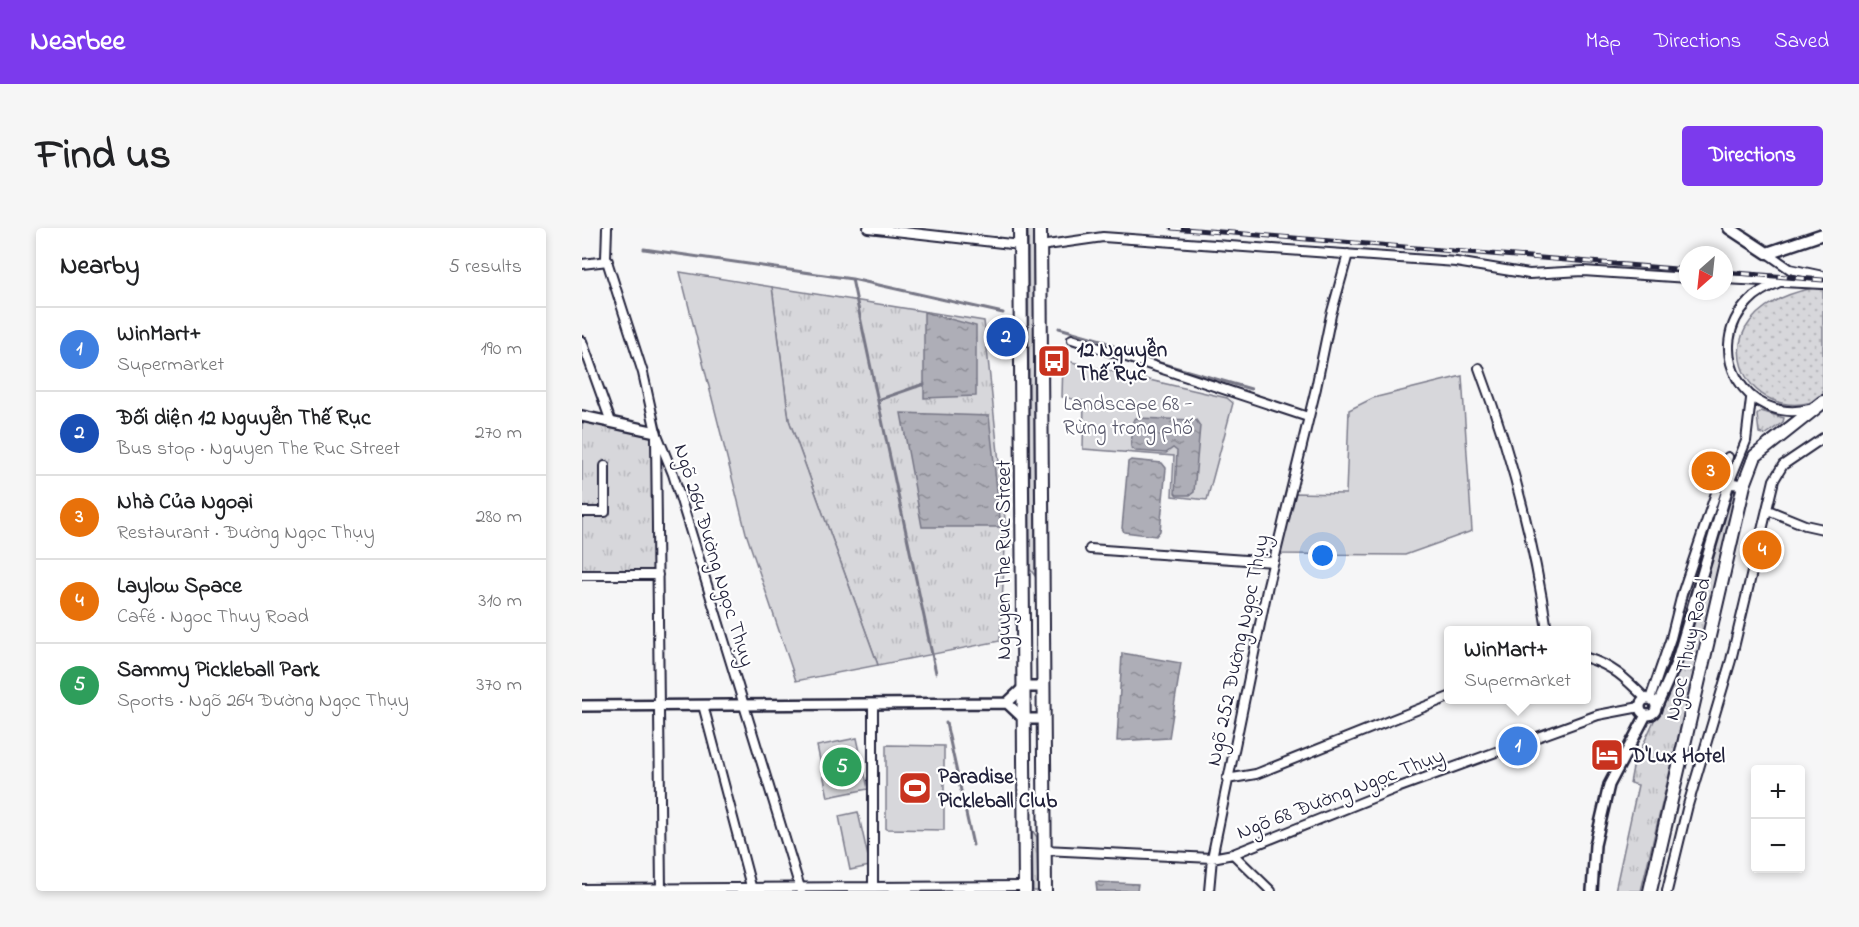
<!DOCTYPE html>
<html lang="en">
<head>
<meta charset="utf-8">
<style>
  body { margin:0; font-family:"Indie Flower",sans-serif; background:#f6f6f6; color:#202124 }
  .controls { position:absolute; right:18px; bottom:18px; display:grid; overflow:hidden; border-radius:6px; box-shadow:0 3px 9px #0003 }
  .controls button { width:54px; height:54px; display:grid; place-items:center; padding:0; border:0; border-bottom:2px solid #e0e0e0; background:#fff; color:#202124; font:30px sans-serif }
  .compass { position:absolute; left:1097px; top:18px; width:54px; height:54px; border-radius:50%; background:#fff; box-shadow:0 3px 9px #0003; rotate:207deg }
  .you { position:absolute; left:741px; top:328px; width:21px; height:21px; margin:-15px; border:4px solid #fff; border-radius:50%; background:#1a73e8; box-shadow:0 0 0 9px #1a73e833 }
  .badge { display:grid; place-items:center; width:39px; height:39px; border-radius:50%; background:#7c3aed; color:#fff; font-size:20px; font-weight:700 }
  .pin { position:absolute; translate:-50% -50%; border:3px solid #fff; box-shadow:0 2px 6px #0006 }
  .popup { position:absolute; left:862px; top:398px; width:147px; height:78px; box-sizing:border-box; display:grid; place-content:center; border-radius:6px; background:#fff; filter:drop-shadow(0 2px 4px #0005); font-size:20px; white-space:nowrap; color:#757577 }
  .popup b { font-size:22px; color:#202124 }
  .popup::after { content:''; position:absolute; left:50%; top:100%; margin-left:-12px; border:12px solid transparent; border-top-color:#fff }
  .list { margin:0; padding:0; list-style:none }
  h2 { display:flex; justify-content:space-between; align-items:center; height:78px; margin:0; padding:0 24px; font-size:26px }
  h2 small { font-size:20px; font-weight:400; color:#757577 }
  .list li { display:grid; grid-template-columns:39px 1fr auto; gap:18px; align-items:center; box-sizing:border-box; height:84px; padding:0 24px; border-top:2px solid #e0e0e0 }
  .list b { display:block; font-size:22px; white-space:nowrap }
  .list p { margin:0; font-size:20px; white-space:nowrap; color:#757577 }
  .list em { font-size:20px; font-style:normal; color:#757577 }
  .map { position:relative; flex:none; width:1241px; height:663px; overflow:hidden; border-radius:6px }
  header { display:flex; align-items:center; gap:36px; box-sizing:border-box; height:84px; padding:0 30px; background:#7c3aed; color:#fff }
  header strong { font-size:28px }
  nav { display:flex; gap:33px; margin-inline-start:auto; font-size:21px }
  .intro { display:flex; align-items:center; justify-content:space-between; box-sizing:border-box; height:144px; padding:0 36px }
  h1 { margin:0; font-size:42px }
  .button { padding:15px 27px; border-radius:6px; background:#7c3aed; color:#fff; font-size:21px; font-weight:700 }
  main { display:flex; gap:36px; padding:0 36px }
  aside { flex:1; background:#fff; border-radius:6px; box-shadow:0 3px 9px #0003 }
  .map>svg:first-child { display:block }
  .grass { fill:url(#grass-tufts); stroke:#7c7c8b; stroke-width:1.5 }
  .park { fill:url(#park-dots); stroke:#7c7c8b; stroke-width:1.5 }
  .garden { fill:#d7d7db; stroke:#7c7c8b; stroke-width:1.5 }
  .water { fill:url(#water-ripples); stroke:#767685; stroke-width:1.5 }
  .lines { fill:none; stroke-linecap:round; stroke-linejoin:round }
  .stream { stroke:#767685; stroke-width:3 }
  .minor-casing { stroke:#22223b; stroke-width:12 }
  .tertiary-casing { stroke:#22223b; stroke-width:14 }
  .secondary-casing { stroke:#22223b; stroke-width:15 }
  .primary-casing { stroke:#22223b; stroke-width:16 }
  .minor { stroke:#fff; stroke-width:8 }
  .tertiary { stroke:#fff; stroke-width:9 }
  .secondary { stroke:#fff; stroke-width:10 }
  .primary { stroke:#fff; stroke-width:12 }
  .rail-casing { stroke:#22223b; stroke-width:5 }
  .rail { stroke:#fff; stroke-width:3; stroke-dasharray:9; stroke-linecap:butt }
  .labels { text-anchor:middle; stroke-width:4.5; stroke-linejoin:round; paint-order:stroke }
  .poi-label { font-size:21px; font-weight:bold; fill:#22223b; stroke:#fff; text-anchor:start }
  .park-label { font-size:21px; fill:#58586b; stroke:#fff }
  .street-label { font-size:21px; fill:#22223b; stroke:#fff }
</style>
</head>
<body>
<header>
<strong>Nearbee</strong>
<nav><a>Map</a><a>Directions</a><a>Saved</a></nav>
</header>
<div class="intro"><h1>Find us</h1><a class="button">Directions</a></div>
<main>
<aside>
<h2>Nearby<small>5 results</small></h2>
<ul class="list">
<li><span class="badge" style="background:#3f7fe0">1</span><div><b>WinMart+</b><p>Supermarket</p></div><em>190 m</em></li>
<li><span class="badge" style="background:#1a4fb4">2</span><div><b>Đối diện 12 Nguyễn Thế Rục</b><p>Bus stop · Nguyen The Ruc Street</p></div><em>270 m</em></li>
<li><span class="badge" style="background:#e8710a">3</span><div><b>Nhà Của Ngoại</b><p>Restaurant · Đường Ngọc Thụy</p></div><em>280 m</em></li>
<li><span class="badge" style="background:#e8710a">4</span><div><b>Laylow Space</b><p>Café · Ngoc Thuy Road</p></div><em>310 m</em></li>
<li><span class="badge" style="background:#2e9e5b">5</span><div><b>Sammy Pickleball Park</b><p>Sports · Ngõ 264 Đường Ngọc Thụy</p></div><em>370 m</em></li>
</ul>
</aside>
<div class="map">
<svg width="1241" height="663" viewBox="0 0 1241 663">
  <defs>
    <pattern id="grass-tufts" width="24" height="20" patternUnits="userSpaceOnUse" patternTransform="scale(1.5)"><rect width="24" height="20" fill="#d7d7db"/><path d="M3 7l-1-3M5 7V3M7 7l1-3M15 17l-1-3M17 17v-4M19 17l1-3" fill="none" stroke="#b8b8bd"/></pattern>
    <pattern id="park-dots" width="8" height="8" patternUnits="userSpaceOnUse" patternTransform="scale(1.5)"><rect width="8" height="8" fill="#d7d7db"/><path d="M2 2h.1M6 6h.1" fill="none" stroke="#b8b8bd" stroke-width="1.8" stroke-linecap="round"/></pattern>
    <pattern id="water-ripples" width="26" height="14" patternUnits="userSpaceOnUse" patternTransform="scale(1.5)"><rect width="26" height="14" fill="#aeaeb7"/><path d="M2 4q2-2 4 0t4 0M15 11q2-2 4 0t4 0" fill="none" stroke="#8d8d96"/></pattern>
  </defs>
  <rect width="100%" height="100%" fill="#f6f6f7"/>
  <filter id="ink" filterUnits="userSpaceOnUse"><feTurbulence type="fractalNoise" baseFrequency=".0167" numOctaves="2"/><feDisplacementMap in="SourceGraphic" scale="12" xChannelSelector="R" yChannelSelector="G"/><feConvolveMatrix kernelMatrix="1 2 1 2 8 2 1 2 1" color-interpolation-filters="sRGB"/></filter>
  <g filter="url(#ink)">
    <path class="grass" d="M 446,0 L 451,0 L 453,348 L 448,341 Z
      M 190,59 L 402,93 L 424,300 L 418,413 L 296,437 L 207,192 Z
      M 1179,183 L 1202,190 L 1201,194 L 1183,207 L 1177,205 L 1175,187 Z
      M 0,186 L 74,204 L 76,347 L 0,347 Z
      M 1151,262 L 1155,265 L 1059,663 L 1033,663 L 1056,557 L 1048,555 L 1051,539 L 1085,464 Z
      M 450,602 L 455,609 L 456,663 L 451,663 Z"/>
    <path class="park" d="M 1231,60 L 1241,61 L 1241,170 C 1163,205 1105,86 1231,60 Z"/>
    <path class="garden" d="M 98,44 L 190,59 L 207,192 L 296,437 L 214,453 L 164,305 Z
      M 481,132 L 645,170 L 651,175 L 625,272 L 590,268 L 592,228 L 501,221 L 502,173 L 480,169 Z
      M 880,148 L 890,303 L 823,327 L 697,326 L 711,265 L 764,266 L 767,182 L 791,170 Z
      M 275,510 L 286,561 L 246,569 L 235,518 Z
      M 304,517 L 362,518 L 362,602 L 304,601 Z
      M 276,584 L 288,638 L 268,642 L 257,588 Z"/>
    <path class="water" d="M 342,84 L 394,98 L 394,168 L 342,170 Z
      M 319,185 L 407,188 L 419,299 L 340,299 Z
      M 554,190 L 614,192 L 618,198 L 612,264 L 608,267 L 595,267 L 593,265 L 595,223 L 591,220 L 584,225 L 554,223 L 549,219 L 551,193 Z
      M 549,232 L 580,235 L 584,240 L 578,303 L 574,308 L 542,304 L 540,300 L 546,234 Z
      M 540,425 L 599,435 L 587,510 L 535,513 Z
      M 514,654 L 556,656 L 555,663 L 515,663 Z"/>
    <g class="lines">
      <path class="stream" d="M 62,21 L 270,51 L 421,85
        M 270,51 L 354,445
        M 477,100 L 519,112 L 550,127 L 669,161
        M 296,172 L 342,156
        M 364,495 L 391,617"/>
      <g class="minor-casing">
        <path id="minor" d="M 25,0 L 24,30 L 61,145 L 74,204 L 91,246 L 219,663
          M 286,0 L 438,17
          M 458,18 L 521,9 L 874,34 L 947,46 L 1001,43 L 1106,50
          M 1185,25 L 1208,41 L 1241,48
          M 0,36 L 26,33
          M 1142,51 L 1241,56
          M 1198,54 C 1188,58 1175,64 1167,73 C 1120,120 1162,197 1228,181
          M 490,111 L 726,189
          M 0,113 L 29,194
          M 897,140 C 929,225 952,313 965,402
          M 74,209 L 79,663
          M 1147,255 L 1164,213 L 1169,171
          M 1186,282 L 1223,297 L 1241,301
          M 0,284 L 23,284 L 23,238
          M 508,321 L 692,334
          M 0,347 L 76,347
          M 1005,430 C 1032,438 1045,452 1064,471
          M 1068,471 L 1089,410 L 1100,366 L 1146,229
          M 291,476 L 291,659
          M 121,477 L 170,662
          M 645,551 L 674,546 L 867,469
          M 462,622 L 630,630 L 651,626 L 815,560 L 1016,487 L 1058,479
          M 651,626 L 689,663
          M 0,661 L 443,658
          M 627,663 L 630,630 L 686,357 L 734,160 L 749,87 L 766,26
          M 1085,663 L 1106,577 L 1149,432 L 1192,252 L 1201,237 L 1241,210"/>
      </g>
      <g class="tertiary-casing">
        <path id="tertiary" d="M 0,188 L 74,204
          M1058 479a8 8 0 1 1 16 0a8 8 0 1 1-16 0Z
          M 425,475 L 442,459 L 461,459
          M 0,478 L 425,475 L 442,491 L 461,491
          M 1074,480 L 1094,435 L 1147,255 L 1162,257
          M 1010,663 L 1013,617 L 1027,557 L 1064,487"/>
      </g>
      <g class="secondary-casing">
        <path id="secondary" d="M 1147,0 L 1185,25 L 1241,6"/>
      </g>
      <g class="primary-casing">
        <path id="primary" d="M 438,0 L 443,663
          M 458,0 L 463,663
          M 1068,663 L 1162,257 L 1173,228 L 1241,174"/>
      </g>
      <use href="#minor" class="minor"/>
      <use href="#tertiary" class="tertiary"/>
      <use href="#secondary" class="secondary"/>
      <use href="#primary" class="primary"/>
      <g class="rail-casing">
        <path id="rail" d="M 590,0 L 1106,42
          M 1142,44 L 1241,52"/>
      </g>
      <use href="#rail" class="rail"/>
    </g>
  </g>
  <defs>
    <g id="bus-square" transform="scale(1.725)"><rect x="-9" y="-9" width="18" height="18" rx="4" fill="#c8321e" stroke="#fff"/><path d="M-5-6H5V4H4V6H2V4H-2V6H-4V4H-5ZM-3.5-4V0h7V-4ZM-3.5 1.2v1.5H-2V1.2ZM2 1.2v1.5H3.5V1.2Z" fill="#fff"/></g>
    <g id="hotel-square" transform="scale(1.725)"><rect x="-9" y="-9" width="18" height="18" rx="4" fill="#c8321e" stroke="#fff"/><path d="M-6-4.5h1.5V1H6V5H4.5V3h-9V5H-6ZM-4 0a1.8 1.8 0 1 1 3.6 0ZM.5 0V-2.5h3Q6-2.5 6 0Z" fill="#fff"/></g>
    <g id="stadium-square" transform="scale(1.725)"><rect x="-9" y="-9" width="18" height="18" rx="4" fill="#c8321e" stroke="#fff"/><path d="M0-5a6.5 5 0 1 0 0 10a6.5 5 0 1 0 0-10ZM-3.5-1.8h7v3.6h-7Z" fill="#fff"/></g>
  </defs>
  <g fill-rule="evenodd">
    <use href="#bus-square" x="472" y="133"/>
    <use href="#hotel-square" x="1025" y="527"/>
    <use href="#stadium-square" x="333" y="560"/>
  </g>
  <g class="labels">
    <g class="poi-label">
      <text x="495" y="128">12 Nguyễn<tspan x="495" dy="24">Thế Rục</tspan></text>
      <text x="1048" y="534">D'Lux Hotel</text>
      <text x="356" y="555">Paradise<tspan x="356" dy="24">Pickleball Club</tspan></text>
    </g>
    <g class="park-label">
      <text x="546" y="182">Landscape 68 -<tspan x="546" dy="24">Rừng trong phố</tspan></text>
    </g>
    <g class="street-label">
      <text transform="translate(133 327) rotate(73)" y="7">Ngõ 264 Đường Ngọc Thụy</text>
      <text transform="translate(421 332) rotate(-90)" y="7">Nguyen The Ruc Street</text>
      <text transform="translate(1105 421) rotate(-77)" y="7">Ngoc Thuy Road</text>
      <text transform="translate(655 422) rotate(-78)" y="7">Ngõ 252 Đường Ngọc Thụy</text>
      <text transform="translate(758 565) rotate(-21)" y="7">Ngõ 68 Đường Ngọc Thụy</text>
    </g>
  </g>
</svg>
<div class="controls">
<button>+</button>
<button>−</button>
</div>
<svg class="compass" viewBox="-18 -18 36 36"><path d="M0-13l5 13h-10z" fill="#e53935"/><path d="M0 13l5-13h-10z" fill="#757577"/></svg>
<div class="you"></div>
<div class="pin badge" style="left:936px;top:518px;background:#3f7fe0">1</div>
<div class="popup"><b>WinMart+</b>Supermarket</div>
<div class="pin badge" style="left:424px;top:109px;background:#1a4fb4">2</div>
<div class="pin badge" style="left:1129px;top:243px;background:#e8710a">3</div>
<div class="pin badge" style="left:1180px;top:322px;background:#e8710a">4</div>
<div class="pin badge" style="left:260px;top:539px;background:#2e9e5b">5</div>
</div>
</main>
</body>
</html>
